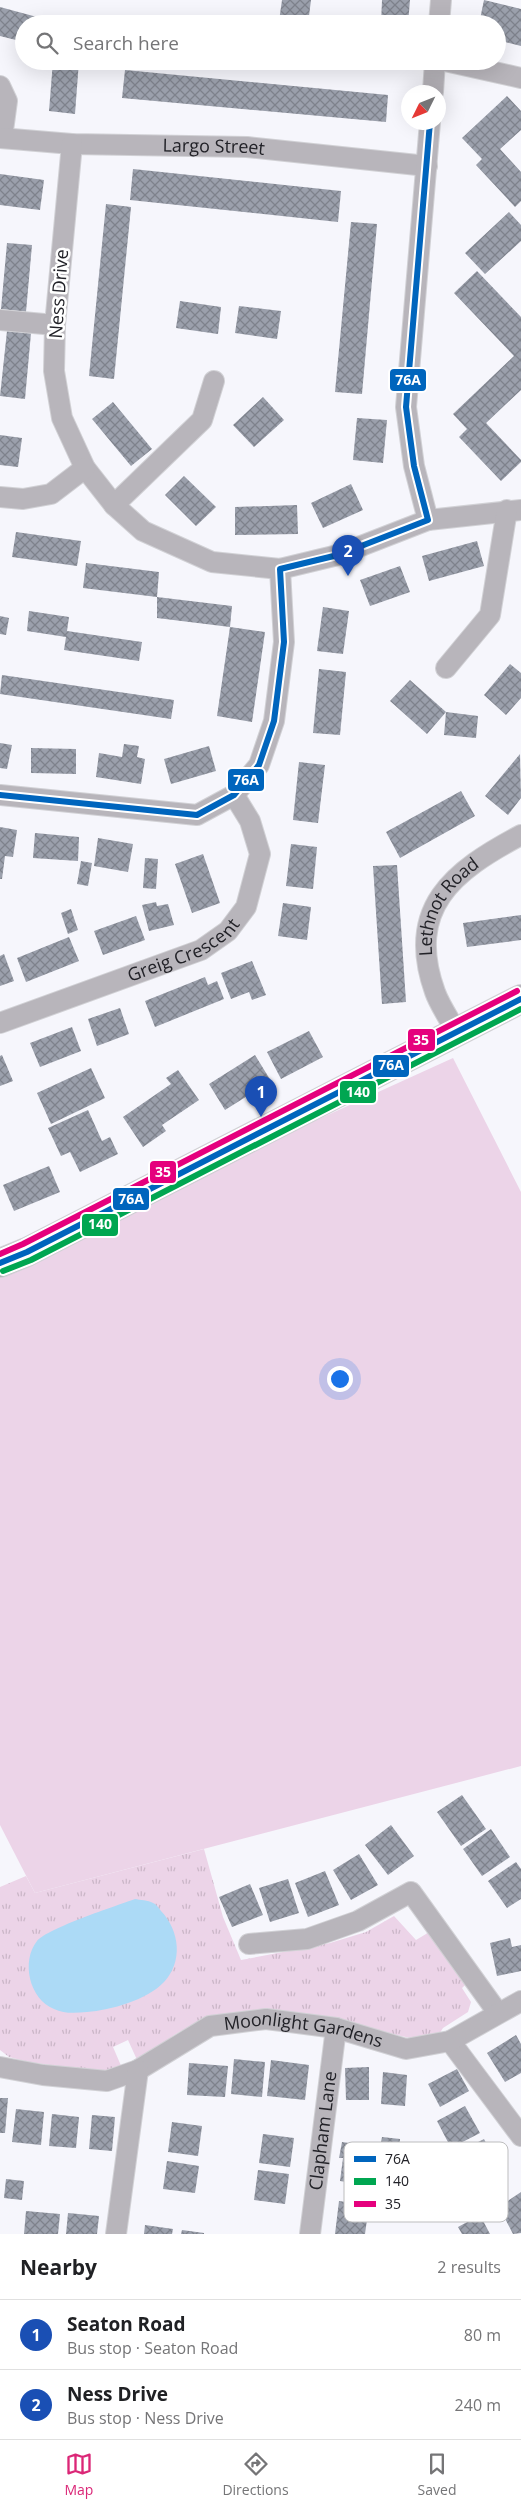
<!DOCTYPE html>
<html lang="en">
<head>
<meta charset="utf-8">
<style>
  body { margin:0; font-family:"Open Sans",sans-serif; background:#f6f6f6; color:#202124 }
  .compass { position:absolute; left:401px; top:85px; width:45px; height:45px; border-radius:50%; background:#fff; box-shadow:0 5px 20px #0002; rotate:227deg }
  .you { position:absolute; left:339px; top:1378px; width:18px; height:18px; margin:-12px; border:4px solid #fff; border-radius:50%; background:#1a73e8; box-shadow:0 0 0 8px #1a73e833 }
  .badge { display:grid; place-items:center; width:32px; height:32px; border-radius:50%; background:#db2777; color:#fff; font-size:16px; font-weight:700 }
  .pin { position:absolute; translate:-50% -41px; filter:drop-shadow(0 1px 2px #0008) }
  .pin::after { content:''; position:absolute; top:26px; width:18px; height:15px; background:inherit; clip-path:polygon(0 0,100% 0,50% 100%) }
  .list { margin:0; padding:0; list-style:none }
  h2 { display:flex; justify-content:space-between; align-items:center; height:65px; margin:0; padding:0 20px; font-size:21px }
  h2 small { font-size:16px; font-weight:400; color:#757577 }
  .list li { display:grid; grid-template-columns:32px 1fr auto; gap:15px; align-items:center; box-sizing:border-box; height:70px; padding:0 20px; border-top:1px solid #e0e0e0 }
  .list b { display:block; font-size:19px; white-space:nowrap }
  .list p { margin:0; font-size:16px; white-space:nowrap; color:#757577 }
  .list em { font-size:16px; font-style:normal; color:#757577 }
  .icon { flex:none; width:28px; height:28px; fill:none; stroke:currentColor; stroke-width:2; stroke-linecap:round; stroke-linejoin:round }
  .map { position:relative; flex:none; width:521px; height:2234px; overflow:hidden }
  .search { position:absolute; background:#fff; box-shadow:0 5px 20px #0002; left:15px; right:15px; top:15px; height:55px; display:flex; align-items:center; gap:12px; box-sizing:border-box; padding:0 18px; border-radius:28px; color:#757577; font-size:19px }
  .sheet { height:205px; background:#fff }
  nav { display:flex; justify-content:space-around; align-items:center; box-sizing:border-box; height:70px; border-top:1px solid #e0e0e0; background:#fff; font-size:14px; color:#757577 }
  nav a { display:grid; justify-items:center; gap:2px }
  nav .on { color:#db2777 }
  .map>svg:first-child { display:block }
  .grass { fill:url(#grass-tufts) }
  .park { fill:#ecd4e8 }
  .water { fill:#acdaf6 }
  .building { fill:url(#building-cross-hatch) }
  .lines { fill:none; stroke-linecap:round; stroke-linejoin:round }
  .street-casing { stroke:#d1d1d5; stroke-width:22 }
  .secondary-casing { stroke:#d1d1d5; stroke-width:30 }
  .street { stroke:#b8b5bb; stroke-width:20 }
  .secondary { stroke:#b6b3bb; stroke-width:28 }
  .bus-1-casing { stroke:#fff; stroke-width:10 }
  .bus-2-casing { stroke:#fff; stroke-width:10 }
  .bus-3-casing { stroke:#fff; stroke-width:10 }
  .bus-1 { stroke:#0065bd; stroke-width:6 }
  .bus-2 { stroke:#00a651; stroke-width:6 }
  .bus-3 { stroke:#e5007d; stroke-width:6 }
  .labels { text-anchor:middle; stroke-width:5; stroke-linejoin:round; paint-order:stroke }
  .street-label { font-size:18px; fill:#222228; stroke:#fff }
  .key { fill:#fff; stroke:#bdbdbe; stroke-width:1 }
  .key-label { font-size:14px; fill:#222228 }
  .line-badge { stroke:#fff; stroke-width:2 }
  .badge-label { font-size:14px; text-anchor:middle; font-weight:bold; fill:#fff }
</style>
</head>
<body>
<div class="map">
<svg width="521" height="2234" viewBox="0 0 521 2234">
  <defs>
    <pattern id="grass-tufts" width="24" height="20" patternUnits="userSpaceOnUse" patternTransform="scale(1.25)"><rect width="24" height="20" fill="#ecd4e8"/><path d="M3 7l-1-3M5 7V3M7 7l1-3M15 17l-1-3M17 17v-4M19 17l1-3" fill="none" stroke="#cab6c7"/></pattern>
    <pattern id="building-cross-hatch" width="8" height="8" patternUnits="userSpaceOnUse" patternTransform="scale(1.25)"><rect width="8" height="8" fill="#9ba0ac"/><path d="M0 0l8 8M0 8l8-8" fill="none" stroke="#7e828c"/></pattern>
  </defs>
  <rect width="100%" height="100%" fill="#f6f6fc"/>
  <path class="grass" d="M 204,1849 L 223,1917 L 241,1960 L 330,1943 L 366,1932 L 394,1916 L 416,1940 L 431,1931 L 467,1983 L 462,1988 L 471,2002 L 468,2012 L 443,2028 L 436,2039 L 421,2040 C 346,2027 265,1990 191,2026 C 172,2034 155,2050 138,2062 L 128,2040 L 113,2047 L 122,2068 L 100,2072 L 29,2062 L 9,2057 L 0,2050 L 0,1887 L 26,1876 L 35,1893 Z"/>
  <path class="park" d="M 453,1058 L 521,1192 L 521,1766 L 35,1893 L 0,1825 L 0,1263 L 27,1252 Z"/>
  <path class="water" d="M 135,1899 C 140,1900 148,1900 153,1903 C 156,1904 159,1908 161,1911 C 180,1931 183,1962 164,1982 C 147,2000 111,2010 87,2012 C 76,2013 64,2014 54,2009 C 29,1999 21,1961 37,1941 C 48,1928 116,1906 135,1899 Z"/>
  <path class="building" d="M 282,0 L 311,0 L 308,24 L 279,21 Z
    M 382,0 L 410,0 L 408,24 L 381,24 Z
    M 484,0 L 521,9 L 521,46 L 497,40 L 497,24 L 479,24 Z
    M 0,7 L 48,20 L 47,24 L 24,24 L 24,42 L 0,36 Z
    M 53,61 L 79,61 L 75,114 L 49,111 Z
    M 125,70 L 388,95 L 386,122 L 122,98 Z
    M 507,96 L 521,111 L 521,130 L 500,149 L 521,172 L 521,201 L 515,207 L 476,165 L 482,159 L 462,138 Z
    M 133,169 L 341,191 L 338,222 L 130,200 Z
    M 0,174 L 44,180 L 40,210 L 0,205 Z
    M 106,204 L 131,207 L 114,379 L 89,376 Z
    M 509,212 L 521,225 L 521,241 L 485,274 L 465,253 Z
    M 351,222 L 377,224 L 362,394 L 335,392 Z
    M 7,243 L 32,245 L 26,312 L 1,309 Z
    M 477,271 L 521,317 L 521,390 L 486,423 L 521,460 L 521,462 L 501,481 L 459,437 L 467,429 L 453,414 L 514,356 L 454,293 Z
    M 180,301 L 221,307 L 218,334 L 176,328 Z
    M 239,306 L 281,311 L 277,339 L 235,333 Z
    M 7,331 L 31,333 L 25,399 L 0,396 Z
    M 263,397 L 284,420 L 254,447 L 233,425 Z
    M 113,402 L 152,449 L 131,466 L 92,419 Z
    M 357,418 L 387,420 L 383,463 L 353,460 Z
    M 0,435 L 22,438 L 18,467 L 0,465 Z
    M 184,476 L 216,507 L 196,526 L 165,495 Z
    M 351,484 L 363,510 L 323,528 L 311,503 Z
    M 297,505 L 298,534 L 235,535 L 235,507 Z
    M 16,532 L 81,541 L 77,566 L 12,557 Z
    M 477,541 L 484,566 L 429,581 L 422,556 Z
    M 86,563 L 159,572 L 157,597 L 83,588 Z
    M 400,566 L 410,592 L 370,606 L 360,580 Z
    M 157,597 L 232,606 L 230,627 L 265,632 L 252,722 L 217,716 L 230,627 L 157,618 Z
    M 323,607 L 349,611 L 343,654 L 317,651 Z
    M 29,611 L 69,617 L 67,631 L 142,642 L 139,661 L 64,650 L 66,637 L 27,631 Z
    M 0,616 L 9,618 L 6,635 L 0,634 Z
    M 510,664 L 521,673 L 521,698 L 506,715 L 484,695 Z
    M 319,669 L 346,672 L 340,735 L 313,733 Z
    M 2,675 L 174,700 L 171,719 L 0,694 Z
    M 410,680 L 446,712 L 427,734 L 390,701 Z
    M 446,712 L 478,716 L 476,738 L 444,735 Z
    M 0,743 L 12,745 L 7,769 L 0,768 Z
    M 124,744 L 139,746 L 137,757 L 145,759 L 141,784 L 96,777 L 99,753 L 122,757 Z
    M 209,746 L 216,771 L 171,784 L 164,759 Z
    M 31,748 L 76,749 L 76,774 L 31,773 Z
    M 520,754 L 521,798 L 508,815 L 485,796 Z
    M 299,762 L 325,765 L 318,823 L 293,820 Z
    M 461,791 L 475,816 L 400,858 L 386,832 Z
    M 0,827 L 17,830 L 13,857 L 5,856 L 2,879 L 0,879 Z
    M 35,833 L 79,837 L 78,861 L 33,858 Z
    M 98,838 L 133,844 L 128,872 L 94,866 Z
    M 291,844 L 317,847 L 313,889 L 286,886 Z
    M 203,854 L 220,903 L 192,913 L 175,864 Z
    M 145,858 L 158,859 L 156,889 L 143,888 Z
    M 81,861 L 92,863 L 88,886 L 77,884 Z
    M 397,865 L 406,1002 L 382,1004 L 373,866 Z
    M 156,902 L 157,906 L 168,904 L 174,925 L 149,931 L 142,905 Z
    M 283,903 L 311,907 L 307,940 L 278,936 Z
    M 71,909 L 78,930 L 68,934 L 61,913 Z
    M 521,915 L 521,940 L 467,947 L 463,923 Z
    M 136,916 L 145,940 L 103,955 L 94,931 Z
    M 69,937 L 79,961 L 26,982 L 17,958 Z
    M 4,954 L 14,981 L 0,986 L 0,956 Z
    M 252,961 L 266,995 L 252,1000 L 249,992 L 231,999 L 221,973 Z
    M 205,977 L 208,985 L 217,981 L 224,999 L 155,1027 L 145,1001 Z
    M 120,1008 L 129,1034 L 97,1046 L 88,1019 Z
    M 72,1027 L 81,1051 L 40,1067 L 30,1043 Z
    M 309,1031 L 323,1057 L 281,1079 L 267,1052 Z
    M 2,1055 L 13,1081 L 0,1086 L 0,1056 Z
    M 255,1055 L 271,1081 L 225,1110 L 209,1084 Z
    M 91,1068 L 105,1098 L 51,1124 L 37,1093 Z
    M 178,1070 L 199,1100 L 162,1125 L 166,1131 L 143,1147 L 123,1117 L 171,1084 L 166,1078 Z
    M 88,1110 L 102,1141 L 110,1137 L 118,1154 L 80,1172 L 70,1152 L 61,1156 L 48,1128 Z
    M 49,1166 L 60,1192 L 14,1211 L 3,1185 Z
    M 462,1795 L 486,1829 L 461,1846 L 437,1812 Z
    M 391,1825 L 414,1856 L 388,1875 L 365,1845 Z
    M 491,1829 L 510,1857 L 482,1876 L 463,1849 Z
    M 359,1854 L 378,1885 L 351,1900 L 333,1870 Z
    M 516,1862 L 521,1869 L 521,1899 L 507,1908 L 488,1881 Z
    M 325,1871 L 339,1905 L 308,1917 L 295,1883 Z
    M 288,1879 L 299,1913 L 270,1922 L 259,1888 Z
    M 250,1884 L 263,1915 L 232,1927 L 219,1897 Z
    M 510,1938 L 512,1947 L 521,1945 L 521,1971 L 497,1976 L 490,1943 Z
    M 516,2035 L 521,2044 L 521,2073 L 505,2082 L 487,2053 Z
    M 234,2059 L 265,2062 L 262,2097 L 231,2094 Z
    M 271,2060 L 309,2065 L 305,2100 L 267,2096 Z
    M 189,2063 L 228,2066 L 225,2097 L 187,2095 Z
    M 369,2067 L 369,2100 L 346,2100 L 345,2068 Z
    M 457,2069 L 469,2091 L 440,2107 L 428,2084 Z
    M 383,2072 L 407,2075 L 405,2106 L 381,2104 Z
    M 0,2098 L 8,2098 L 5,2133 L 0,2133 Z
    M 465,2106 L 480,2133 L 451,2148 L 437,2121 Z
    M 16,2109 L 44,2112 L 41,2145 L 12,2142 Z
    M 52,2114 L 79,2117 L 76,2148 L 49,2146 Z
    M 92,2115 L 115,2117 L 112,2151 L 89,2149 Z
    M 172,2122 L 202,2126 L 198,2156 L 168,2152 Z
    M 263,2134 L 294,2138 L 290,2167 L 259,2163 Z
    M 382,2137 L 400,2139 L 399,2151 L 380,2148 Z
    M 484,2139 L 499,2168 L 470,2184 L 455,2154 Z
    M 342,2142 L 378,2147 L 373,2186 L 340,2181 L 343,2158 L 339,2158 Z
    M 167,2161 L 199,2166 L 195,2193 L 163,2189 Z
    M 258,2170 L 289,2174 L 285,2204 L 254,2200 Z
    M 6,2179 L 24,2181 L 22,2200 L 4,2198 Z
    M 521,2192 L 521,2233 L 513,2234 L 499,2207 Z
    M 339,2201 L 369,2205 L 365,2234 L 335,2234 Z
    M 26,2211 L 60,2214 L 58,2234 L 24,2234 Z
    M 68,2213 L 99,2216 L 97,2234 L 66,2234 Z
    M 480,2215 L 490,2234 L 462,2234 L 458,2227 Z
    M 145,2225 L 173,2229 L 172,2234 L 144,2234 Z
    M 182,2230 L 204,2233 L 204,2234 L 181,2234 Z"/>
  <g class="lines">
    <g class="street-casing">
      <g id="street">
        <path d="M 439,24 L 441,0"/>
        <path d="M 445,61 L 521,78"/>
        <path d="M 0,86 L 7,101 L 2,138"/>
        <path d="M 433,92 L 435,61"/>
        <path id="s1" d="M 0,138 L 72,144 L 247,147 L 427,166"/>
        <path d="M 72,144 L 55,325 L 54,371 L 62,418 L 85,468 L 114,505 L 143,531 L 212,562 L 280,569 L 338,555 L 428,520 L 521,510"/>
        <path d="M 0,320 L 55,325"/>
        <path d="M 0,497 L 23,499 L 51,494 L 85,468"/>
        <path d="M 114,505 L 202,420 L 214,381"/>
        <path d="M 428,520 L 414,466 L 406,407 L 430,122"/>
        <path d="M 446,668 L 490,615 L 507,510"/>
        <path d="M 0,795 L 197,815 L 234,795 L 259,765 L 274,721 L 284,642 L 280,569"/>
        <path id="s2" d="M 0,1023 L 201,950 L 228,931 L 246,907 L 260,854 L 250,821 L 234,795"/>
        <path id="s3" d="M 457,1033 C 450,1020 440,1006 435,992 C 405,908 453,871 521,835"/>
        <path d="M 249,1944 L 307,1939 L 358,1921 L 411,1892 L 498,2013"/>
        <path d="M 450,2041 L 521,2136"/>
        <path id="s4" d="M 0,2067 L 43,2075 L 107,2081 L 138,2070 L 210,2026 L 266,2019 L 336,2028 L 406,2049 L 450,2041 L 521,2001"/>
        <path d="M 116,2234 L 138,2070"/>
        <path id="s5" d="M 310,2234 L 336,2028"/>
      </g>
    </g>
    <g class="secondary-casing">
      <path id="secondary" d="M 0,1263 L 27,1252 L 521,999"/>
    </g>
    <use href="#street" class="street"/>
    <use href="#secondary" class="secondary"/>
    <g class="bus-1-casing">
      <path id="bus-1" d="M 0,795 L 197,815 L 234,795 L 259,765 L 274,721 L 284,642 L 280,569 L 338,555 L 428,520 L 414,466 L 406,407 L 430,122
        M 0,1263 L 27,1252 L 521,999"/>
    </g>
    <g class="bus-2-casing">
      <path id="bus-2" d="M 3,1271 L 31,1260 L 521,1009"/>
    </g>
    <g class="bus-3-casing">
      <path id="bus-3" d="M 0,1254 L 23,1244 L 517,991"/>
    </g>
    <use href="#bus-1" class="bus-1"/>
    <use href="#bus-2" class="bus-2"/>
    <use href="#bus-3" class="bus-3"/>
  </g>
  <g class="labels">
    <g class="street-label">
      <text dy="6" stroke="none"><textPath href="#s1" startOffset="214">Largo Street</textPath></text>
      <text transform="translate(59 294) rotate(-86)" y="6">Ness Drive</text>
      <text dy="6" stroke="none"><textPath href="#s3" startOffset="140">Lethnot Road</textPath></text>
      <text dy="6" stroke="none"><textPath href="#s2" startOffset="198">Greig Crescent</textPath></text>
      <text dy="6" stroke="none"><textPath href="#s4" startOffset="320">Moonlight Gardens</textPath></text>
      <text dy="6" stroke="none"><textPath href="#s5" startOffset="104">Clapham Lane</textPath></text>
    </g>
  </g>
  <rect x="344" y="2142" width="164" height="80" rx="8" class="key"/>
  <rect x="354" y="2156" width="22" height="6" fill="#0065bd"/>
  <rect x="354" y="2178" width="22" height="7" fill="#00a651"/>
  <rect x="354" y="2201" width="22" height="6" fill="#e5007d"/>
  <g class="key-label">
    <text x="385" y="2164">76A</text>
    <text x="385" y="2186">140</text>
    <text x="385" y="2209">35</text>
  </g>
  <g class="line-badge">
    <rect x="389" y="368" width="38" height="24" rx="5" fill="#0065bd"/>
    <rect x="227" y="768" width="38" height="24" rx="5" fill="#0065bd"/>
    <rect x="407" y="1028" width="29" height="24" rx="5" fill="#e5007d"/>
    <rect x="372" y="1054" width="38" height="24" rx="5" fill="#0065bd"/>
    <rect x="339" y="1080" width="38" height="24" rx="5" fill="#00a651"/>
    <rect x="149" y="1160" width="28" height="24" rx="5" fill="#e5007d"/>
    <rect x="112" y="1187" width="38" height="24" rx="5" fill="#0065bd"/>
    <rect x="81" y="1213" width="38" height="24" rx="5" fill="#00a651"/>
  </g>
  <g class="badge-label">
    <text x="408" y="385">76A</text>
    <text x="246" y="785">76A</text>
    <text x="421" y="1045">35</text>
    <text x="391" y="1070">76A</text>
    <text x="358" y="1097">140</text>
    <text x="163" y="1177">35</text>
    <text x="131" y="1204">76A</text>
    <text x="100" y="1229">140</text>
  </g>
</svg>
<svg class="compass" viewBox="-18 -18 36 36"><path d="M0-13l5 13h-10z" fill="#e53935"/><path d="M0 13l5-13h-10z" fill="#757577"/></svg>
<div class="you"></div>
<div class="pin badge" style="left:261px;top:1117px;background:#1a4fb4">1</div>
<div class="pin badge" style="left:348px;top:576px;background:#1a4fb4">2</div>
<div class="search"><svg class="icon" aria-label="search" viewBox="0 0 24 24"><circle cx="10" cy="10" r="6"/><path d="M15 15l6 6"/></svg>Search here</div>
</div>
<section class="sheet">
<h2>Nearby<small>2 results</small></h2>
<ul class="list">
<li><span class="badge" style="background:#1a4fb4">1</span><div><b>Seaton Road</b><p>Bus stop · Seaton Road</p></div><em>80 m</em></li>
<li><span class="badge" style="background:#1a4fb4">2</span><div><b>Ness Drive</b><p>Bus stop · Ness Drive</p></div><em>240 m</em></li>
</ul>
</section>
<nav>
<a class="on"><svg class="icon" aria-label="map" viewBox="0 0 24 24"><path d="M3 6l6-2 6 2 6-2v14l-6 2-6-2-6 2zM9 4v14M15 6v14"/></svg>Map</a>
<a><svg class="icon" aria-label="directions" viewBox="0 0 24 24"><path d="M12 3l9 9-9 9-9-9zM9 14v-3h6M13 9l2 2-2 2"/></svg>Directions</a>
<a><svg class="icon" aria-label="saved" viewBox="0 0 24 24"><path d="M7 4h10v16l-5-4-5 4z"/></svg>Saved</a>
</nav>
</body>
</html>
